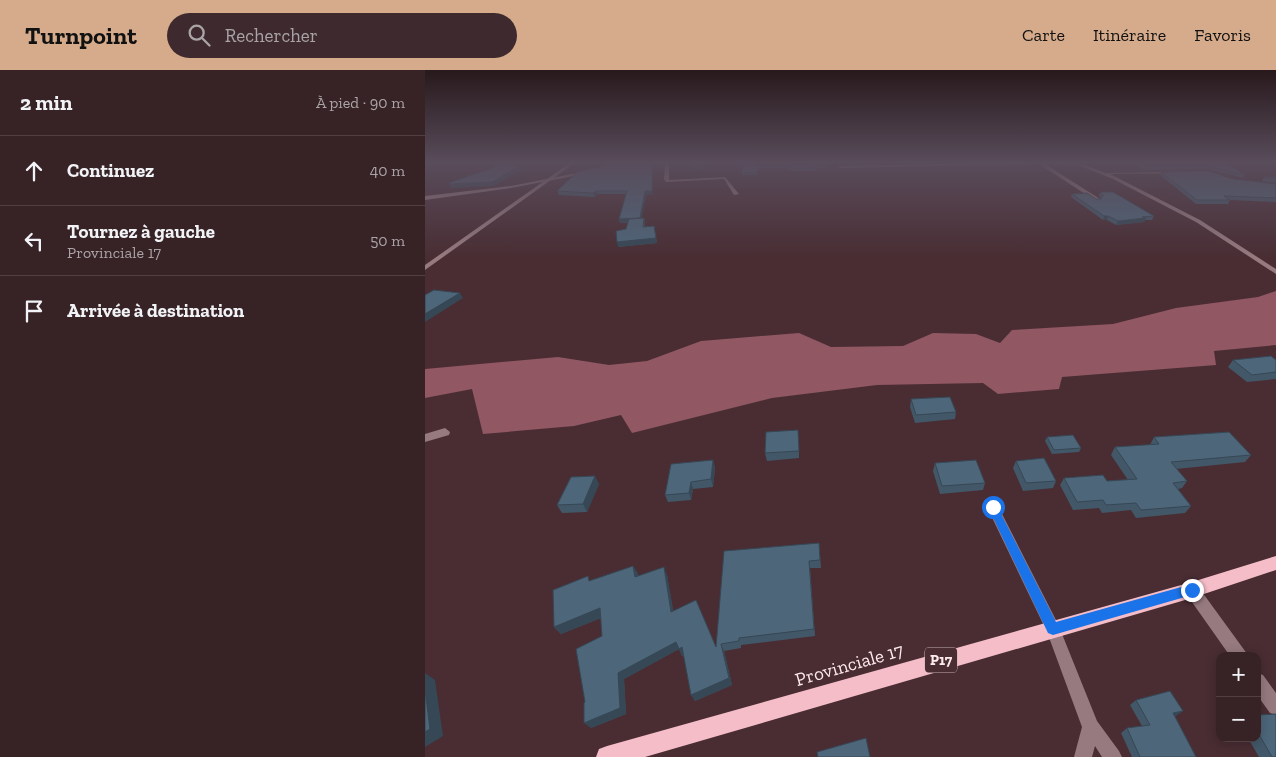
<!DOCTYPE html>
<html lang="fr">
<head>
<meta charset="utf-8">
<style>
  body { margin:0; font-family:"Zilla Slab",serif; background:#3e2a2e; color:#f1f3f6 }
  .controls { position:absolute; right:15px; bottom:15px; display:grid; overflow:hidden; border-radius:10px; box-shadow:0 2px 12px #0003 }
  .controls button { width:45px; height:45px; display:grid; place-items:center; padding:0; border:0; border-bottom:1px solid #513f43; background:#372226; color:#f1f3f6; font:25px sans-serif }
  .stop { position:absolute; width:15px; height:15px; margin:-11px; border:4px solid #1a73e8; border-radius:50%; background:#fff }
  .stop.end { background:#1a73e8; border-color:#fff; box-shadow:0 1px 5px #0008 }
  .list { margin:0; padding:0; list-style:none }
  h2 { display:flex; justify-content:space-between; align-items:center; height:65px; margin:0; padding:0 20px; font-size:21px }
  h2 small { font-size:16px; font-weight:400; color:#aaa4a7 }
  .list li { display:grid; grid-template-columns:32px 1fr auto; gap:15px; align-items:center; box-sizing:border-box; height:70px; padding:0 20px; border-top:1px solid #513f43 }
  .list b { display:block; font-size:19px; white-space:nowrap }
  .list p { margin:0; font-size:16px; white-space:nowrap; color:#aaa4a7 }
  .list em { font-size:16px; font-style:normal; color:#aaa4a7 }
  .icon { flex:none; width:28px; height:28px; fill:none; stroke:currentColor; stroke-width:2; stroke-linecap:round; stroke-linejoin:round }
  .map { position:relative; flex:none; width:851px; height:687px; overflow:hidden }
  header { display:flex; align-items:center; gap:30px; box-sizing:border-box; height:70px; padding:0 25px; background:#d6ab8b; color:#111 }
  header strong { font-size:24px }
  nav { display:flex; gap:28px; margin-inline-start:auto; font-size:18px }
  .search { width:350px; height:45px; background:#3e2a2e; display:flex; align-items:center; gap:12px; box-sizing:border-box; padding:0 18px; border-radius:28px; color:#aaa4a7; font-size:19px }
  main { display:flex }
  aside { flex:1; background:#372226 }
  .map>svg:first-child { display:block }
  .forest { fill:#915763 }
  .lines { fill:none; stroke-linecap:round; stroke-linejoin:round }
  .minor { fill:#967a7f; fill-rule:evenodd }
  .tertiary { fill:#967a7f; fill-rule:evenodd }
  .primary { fill:#f5bdc7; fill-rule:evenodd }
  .wall { fill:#425868 }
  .shaded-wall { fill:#364755 }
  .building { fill:#4d6679; stroke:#364755 }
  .route { fill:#1a73e8 }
  .labels { text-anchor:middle; stroke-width:5; stroke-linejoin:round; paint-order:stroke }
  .shield { fill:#492d33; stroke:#c8b2b6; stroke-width:1 }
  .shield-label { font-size:15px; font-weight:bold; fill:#feebee }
  .near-street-label { font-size:19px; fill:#feebee; stroke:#492d33 }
</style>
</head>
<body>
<header>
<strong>Turnpoint</strong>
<div class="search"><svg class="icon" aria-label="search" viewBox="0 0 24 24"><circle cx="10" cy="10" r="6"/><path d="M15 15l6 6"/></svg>Rechercher</div>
<nav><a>Carte</a><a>Itinéraire</a><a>Favoris</a></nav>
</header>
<main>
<aside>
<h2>2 min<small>À pied · 90 m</small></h2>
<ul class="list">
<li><svg class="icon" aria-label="ahead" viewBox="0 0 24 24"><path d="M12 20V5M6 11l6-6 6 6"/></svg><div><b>Continuez</b></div><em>40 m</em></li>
<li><svg class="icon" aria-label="left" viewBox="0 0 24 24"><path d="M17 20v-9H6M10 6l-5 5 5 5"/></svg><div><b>Tournez à gauche</b><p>Provinciale 17</p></div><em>50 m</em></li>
<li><svg class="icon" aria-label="arrive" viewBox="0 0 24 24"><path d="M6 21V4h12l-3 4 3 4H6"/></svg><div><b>Arrivée à destination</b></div></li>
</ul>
</aside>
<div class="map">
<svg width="851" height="687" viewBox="0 0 851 687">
  <rect width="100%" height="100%" fill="#492d33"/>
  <path class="forest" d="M 851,221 L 851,275 L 789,281 L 791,295 L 637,307 L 634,319 L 573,324 L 558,313 L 452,315 L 347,328 L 207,363 L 196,345 L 149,356 L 58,364 L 47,319 L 0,328 L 0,299 L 133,287 L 184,295 L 222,291 L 276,271 L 374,263 L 406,277 L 478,276 L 508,263 L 551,264 L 575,273 L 587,260 L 688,254 L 751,238 L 833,227 Z"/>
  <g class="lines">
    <path class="minor" d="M 146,92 L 151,92 L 0,200 L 0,195 Z
      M 240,92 L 244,92 L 244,110 L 300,107 L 314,124 L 309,125 L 299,109 L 241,112 L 239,109 Z
      M 597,92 L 654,93 L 681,103 L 782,101 L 809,109 L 807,111 L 782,103 L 685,104 L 775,150 L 851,199 L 851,204 L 771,152 L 688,109 L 653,95 L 620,94 L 675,129 L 675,131 L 671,131 L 614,94 L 415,98 L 413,97 L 415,96 Z
      M 20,358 L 25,362 L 24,365 L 0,372 L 0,364 Z
      M 568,432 L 572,434 L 633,554 L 672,651 L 694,681 L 697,687 L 677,687 L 670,676 L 667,687 L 649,687 L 657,657 L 622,562 L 562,437 L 564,434 Z
      M 767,513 L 772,515 L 820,581 L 823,586 L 805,586 L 762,525 L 760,520 L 762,515 Z
      M 832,603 L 838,605 L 851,623 L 851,645 L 845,643 L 832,625 Z"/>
    <path class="tertiary" d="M 162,101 L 164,103 L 86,118 L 0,130 L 0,126 L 86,116 Z"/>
    <path class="primary" d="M 851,486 L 851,500 L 767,528 L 220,687 L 171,687 L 174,679 L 182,676 L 767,512 Z"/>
  </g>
  <path class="wall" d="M 152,92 L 186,92 L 161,98 L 160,95 L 153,95 Z
    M 193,92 L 238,98 L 228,99 L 228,124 L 221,125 L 216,148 L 219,148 L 220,152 L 220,157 L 229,156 L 232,173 L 193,177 L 203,153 L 195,153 L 194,149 L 201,124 L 173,124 L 169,127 L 134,125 L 132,121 Z
    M 305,92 L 401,92 L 402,98 L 391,98 L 390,101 L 364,101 L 363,98 L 333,98 L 332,105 L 317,105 L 317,97 L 305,97 Z
    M 708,92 L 799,92 L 820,105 L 818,108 L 782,99 L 719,100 Z
    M 736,102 L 851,114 L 851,132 L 805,130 L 803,134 L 771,134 L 735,105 Z
    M 839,107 L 851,107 L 851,113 L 837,111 Z
    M 675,122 L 729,146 L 727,150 L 720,150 L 719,152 L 691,155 L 682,150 L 678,150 L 646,127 L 647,124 L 671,129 L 676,129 L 674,126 Z
    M 808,290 L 851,290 L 851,309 L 822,312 L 803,297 Z
    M 486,329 L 531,342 L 530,349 L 490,353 L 485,337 Z
    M 622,367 L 656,378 L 654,382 L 627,384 L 620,371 Z
    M 729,367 L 826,385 L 820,392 L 751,399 L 762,411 L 757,418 L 753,419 L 766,436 L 760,443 L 711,448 L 706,440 L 677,443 L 674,438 L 648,440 L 635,415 L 639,408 L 682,411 L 703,410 L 686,385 L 690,377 L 725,375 Z
    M 374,368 L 374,388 L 342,391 L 340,383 Z
    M 288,390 L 290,398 L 288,417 L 268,419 L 266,430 L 243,432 L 240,425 Z
    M 591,391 L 631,411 L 628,418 L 598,421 L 588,398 Z
    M 510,393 L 560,413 L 558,420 L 515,424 L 508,401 Z
    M 174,414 L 162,442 L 137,443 L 132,435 Z
    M 394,473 L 396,498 L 385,498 L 390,566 L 316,575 L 316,578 L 299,581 L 307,615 L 270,631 L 266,625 L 259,585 L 257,586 L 254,579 L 199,609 L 201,644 L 166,658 L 160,632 L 177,566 L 176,548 L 136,564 L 129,557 L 166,510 L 213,503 L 213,506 L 242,505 L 248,541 L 291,577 Z
    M 711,630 L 758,641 L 750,646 L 771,687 L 707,687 L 696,663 L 702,658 L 717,656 L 705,635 Z
    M 832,645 L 851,687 L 834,687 L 823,668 L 832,668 Z"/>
  <path class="shaded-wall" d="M 171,92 L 186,92 L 161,98 L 160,94 Z
    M 237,92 L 239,92 L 238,98 L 228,99 L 228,124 L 221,125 L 216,152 L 195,153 L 194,149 L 220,121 L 227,95 Z
    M 266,93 L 267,96 L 246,97 L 245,94 Z
    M 98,94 L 100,98 L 69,116 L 26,118 L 24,114 Z
    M 285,95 L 285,99 L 268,100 L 267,97 Z
    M 171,121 L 173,124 L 169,127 L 168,123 Z
    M 679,146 L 683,146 L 682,150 L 678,150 Z
    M 219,148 L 220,152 L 219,162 L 218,157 Z
    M 721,148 L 719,152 L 691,155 L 693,151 Z
    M 229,156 L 232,173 L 193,177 L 192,172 Z
    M 35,223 L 38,228 L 0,252 L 0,244 Z
    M 288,390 L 290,398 L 288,417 L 286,409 Z
    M 170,406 L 174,414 L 162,442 L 158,434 Z
    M 266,412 L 268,419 L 266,430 L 264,423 Z
    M 208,496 L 213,503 L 214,514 L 210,507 Z
    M 239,497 L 242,505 L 250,550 L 246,542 Z
    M 175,538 L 181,546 L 136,564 L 129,557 Z
    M 251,572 L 257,577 L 261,584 L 257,586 L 254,579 L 199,609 L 201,644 L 166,658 L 159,653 L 193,603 Z
    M 296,574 L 299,581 L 307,615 L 270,631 L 266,625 Z
    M 0,603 L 10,610 L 18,666 L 0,677 Z
    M 758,641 L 751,646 L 741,649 L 748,643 Z"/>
  <path class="building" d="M 68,92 L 97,92 L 98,94 L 67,112 L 24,114 L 24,113 L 69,97 Z
    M 163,92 L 171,92 L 160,94 Z
    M 193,92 L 237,92 L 237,95 L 227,95 L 227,121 L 220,121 L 215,148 L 194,149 L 202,121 L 171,121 L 168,123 L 132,121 L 152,102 Z
    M 245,92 L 284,92 L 285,95 L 267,97 L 266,93 L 245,94 Z
    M 305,92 L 401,92 L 401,95 L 390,95 L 390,98 L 363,98 L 364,96 L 332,95 L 332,102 L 316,103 L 318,95 L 305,94 Z
    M 714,92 L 799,92 L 820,105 L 783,96 L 720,96 Z
    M 783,101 L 808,109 L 851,114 L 851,128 L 799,126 L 805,130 L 772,130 L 736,102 Z
    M 839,107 L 851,107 L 851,109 Z
    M 675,122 L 688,122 L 729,146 L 717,147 L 721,148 L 693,151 L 683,146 L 679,146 L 647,124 L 662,123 L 671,129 L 676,129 L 678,125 Z
    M 219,148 L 218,157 L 229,156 L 231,168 L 192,172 L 191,161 L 201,159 L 204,149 Z
    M 9,220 L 35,223 L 0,244 L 0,225 Z
    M 846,286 L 851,290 L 851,302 L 827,305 L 808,290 Z
    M 525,327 L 531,342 L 491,345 L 486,329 Z
    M 373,360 L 374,381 L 340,383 L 341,362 Z
    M 804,362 L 826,385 L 746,392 L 762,411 L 748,413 L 766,436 L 716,440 L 711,433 L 681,435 L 678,430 L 652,432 L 639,408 L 678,405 L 682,411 L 712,409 L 690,377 L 734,374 L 729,367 Z
    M 648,365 L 656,378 L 629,380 L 622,367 Z
    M 619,388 L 631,411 L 601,413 L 591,391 Z
    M 288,390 L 286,409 L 266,412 L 264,423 L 240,425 L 246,394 Z
    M 551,390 L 560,413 L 517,416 L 510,393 Z
    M 170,406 L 158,434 L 132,435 L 146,407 Z
    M 394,473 L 395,490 L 384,491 L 389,559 L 314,568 L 314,571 L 296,574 L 304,608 L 266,625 L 257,577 L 254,579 L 251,572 L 193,603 L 195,638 L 159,653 L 159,633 L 160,632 L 151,579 L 177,566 L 175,538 L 129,557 L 128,520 L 163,506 L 164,511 L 208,496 L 210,507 L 239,497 L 246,542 L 271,530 L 291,577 L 299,481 Z
    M 0,619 L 5,659 L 0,662 Z
    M 745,621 L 758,641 L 748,643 L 771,687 L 715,687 L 702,658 L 725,655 L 711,630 Z
    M 851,644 L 851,687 L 847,687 L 832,661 L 832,645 Z
    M 441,668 L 445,687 L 393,687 L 392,682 Z"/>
  <linearGradient id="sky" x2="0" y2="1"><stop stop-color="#28191c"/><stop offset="0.49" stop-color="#594c5b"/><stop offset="1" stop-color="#594c5b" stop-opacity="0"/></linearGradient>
  <rect width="851" height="188" fill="url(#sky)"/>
  <path class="route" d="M 568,433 L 571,434 L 631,552 L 767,514 L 771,516 L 773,520 L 771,524 L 767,525 L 628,565 L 623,563 L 563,437 Z"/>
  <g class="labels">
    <rect class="shield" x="500" y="577.5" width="32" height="25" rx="4"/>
    <g class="shield-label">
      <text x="516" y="595">P17</text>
    </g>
    <g class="near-street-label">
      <text transform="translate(424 594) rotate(-16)" y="7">Provinciale 17</text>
    </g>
  </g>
</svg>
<div class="controls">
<button>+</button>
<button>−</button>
</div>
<div class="stop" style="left:568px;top:437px"></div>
<div class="stop end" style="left:767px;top:520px"></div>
</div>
</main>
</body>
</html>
